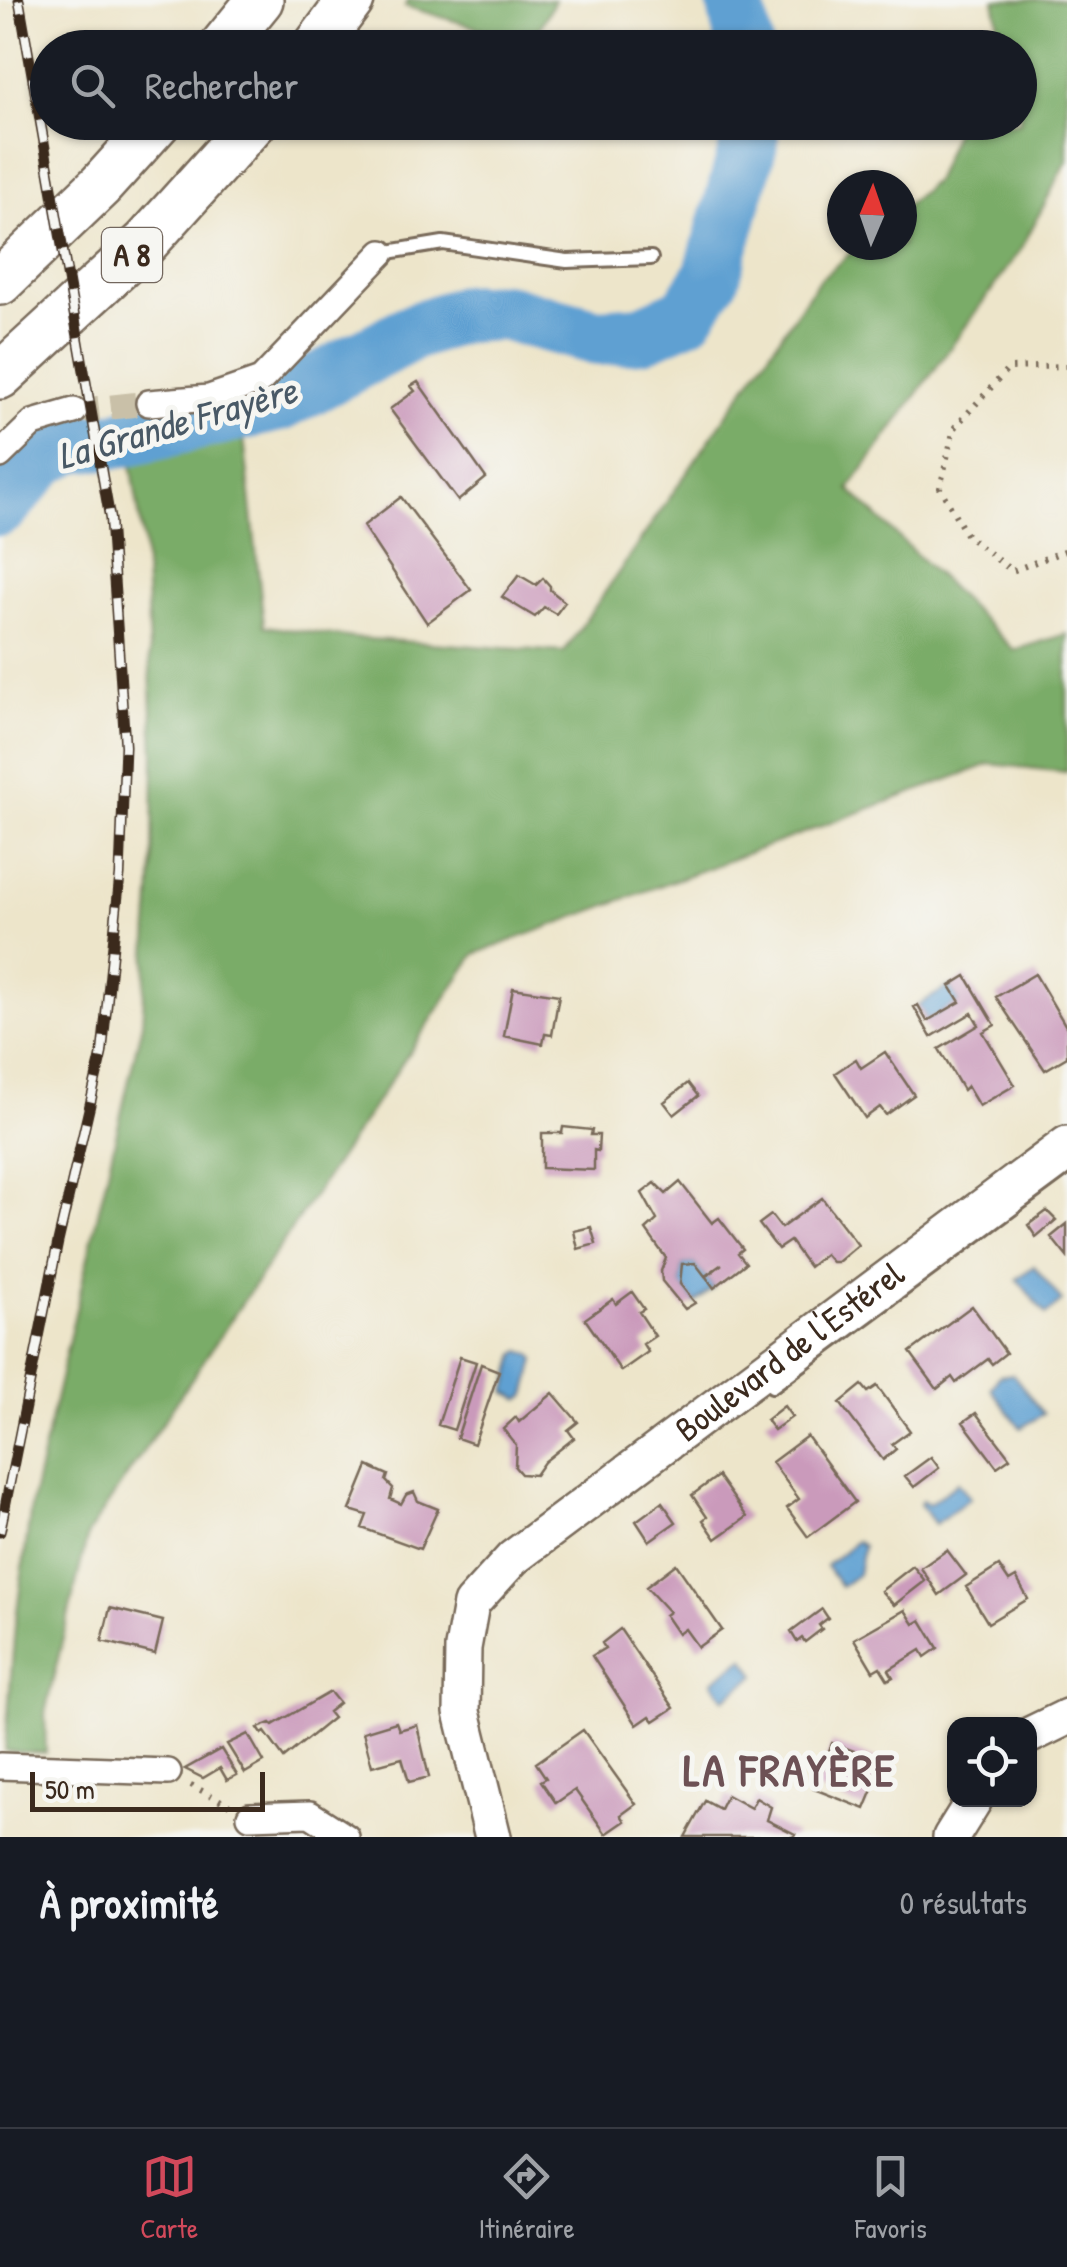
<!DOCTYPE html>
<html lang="fr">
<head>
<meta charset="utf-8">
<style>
  body { margin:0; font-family:"Patrick Hand",sans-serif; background:#242831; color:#f1f3f6 }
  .controls { position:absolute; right:30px; bottom:30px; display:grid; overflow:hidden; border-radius:20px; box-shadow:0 2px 8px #0004 }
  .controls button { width:90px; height:90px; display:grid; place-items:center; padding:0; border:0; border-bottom:2px solid #363941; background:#171b24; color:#f1f3f6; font:50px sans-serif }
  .compass { position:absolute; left:827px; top:170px; width:90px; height:90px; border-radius:50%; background:#171b24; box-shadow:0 2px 8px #0004; rotate:2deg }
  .scale { position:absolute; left:30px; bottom:25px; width:235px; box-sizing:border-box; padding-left:10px; border:5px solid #3b2a1e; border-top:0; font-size:28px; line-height:35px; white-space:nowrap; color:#3b2a1e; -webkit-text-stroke:8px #f6f6f2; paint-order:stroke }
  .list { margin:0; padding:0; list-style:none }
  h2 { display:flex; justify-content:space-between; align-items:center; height:130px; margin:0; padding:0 40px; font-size:42px }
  h2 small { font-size:32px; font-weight:400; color:#9ea1a6 }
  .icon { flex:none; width:55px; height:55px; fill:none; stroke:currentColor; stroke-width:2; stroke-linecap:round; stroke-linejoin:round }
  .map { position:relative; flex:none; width:1067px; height:1837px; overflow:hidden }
  .search { position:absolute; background:#171b24; box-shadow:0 2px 8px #0004; left:30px; right:30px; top:30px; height:110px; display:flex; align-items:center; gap:25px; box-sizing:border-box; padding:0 35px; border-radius:55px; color:#9ea1a6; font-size:38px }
  .sheet { height:290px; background:#171b24 }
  nav { display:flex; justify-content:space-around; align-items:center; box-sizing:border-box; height:140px; border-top:2px solid #363941; background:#171b24; font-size:28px; color:#9ea1a6 }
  nav a { display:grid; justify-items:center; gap:5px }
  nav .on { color:#d1495b }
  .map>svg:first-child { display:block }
  .forest { fill:#7aac67; stroke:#5a6b42; stroke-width:2.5 }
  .water { fill:#5fa0d2; stroke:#4d6578; stroke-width:2.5 }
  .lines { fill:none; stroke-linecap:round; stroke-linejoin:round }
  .river { stroke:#5fa0d2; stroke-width:58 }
  .building { fill:#ca9abb }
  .street-tunnel { stroke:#c9c0a8; stroke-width:25; stroke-dasharray:25 12; stroke-linecap:butt }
  .lane-casing { stroke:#796b5a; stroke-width:18 }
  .street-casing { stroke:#796b5a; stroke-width:30 }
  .secondary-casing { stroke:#796b5a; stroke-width:40 }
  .highway-casing { stroke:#796b5a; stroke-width:50 }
  .path { stroke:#796b5a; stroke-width:6; stroke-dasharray:2.5 8; stroke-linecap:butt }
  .lane { stroke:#fff; stroke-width:12 }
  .street { stroke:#fff; stroke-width:25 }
  .secondary { stroke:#fff; stroke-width:35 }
  .highway { stroke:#fff; stroke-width:45 }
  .rail-casing { stroke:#3b2a1e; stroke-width:11 }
  .rail { stroke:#f6f6f2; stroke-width:8; stroke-dasharray:22; stroke-linecap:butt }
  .labels { text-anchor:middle; stroke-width:10; stroke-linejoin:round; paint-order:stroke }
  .shield { fill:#f6f6f2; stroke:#73675e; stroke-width:2.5 }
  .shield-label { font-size:32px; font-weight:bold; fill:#3b2a1e }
  .street-label { font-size:35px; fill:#3b2a1e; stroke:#f6f6f2 }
  .water-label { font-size:38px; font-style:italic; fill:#495966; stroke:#f6f6f2 }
  .district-label { font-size:45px; font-weight:bold; letter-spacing:2.5px; fill:#6d5155; stroke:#f6f6f2 }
</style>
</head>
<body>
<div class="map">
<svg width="1067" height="1837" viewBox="0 0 1067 1837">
  <rect width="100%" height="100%" fill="#f6f6f2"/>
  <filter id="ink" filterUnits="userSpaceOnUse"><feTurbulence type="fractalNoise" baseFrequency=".01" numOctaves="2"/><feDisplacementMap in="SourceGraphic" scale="20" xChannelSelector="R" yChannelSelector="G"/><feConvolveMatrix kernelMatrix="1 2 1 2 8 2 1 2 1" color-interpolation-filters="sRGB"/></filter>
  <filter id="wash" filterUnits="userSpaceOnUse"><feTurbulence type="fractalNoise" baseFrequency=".0048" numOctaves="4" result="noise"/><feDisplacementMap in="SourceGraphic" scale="40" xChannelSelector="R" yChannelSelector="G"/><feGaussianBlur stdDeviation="2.25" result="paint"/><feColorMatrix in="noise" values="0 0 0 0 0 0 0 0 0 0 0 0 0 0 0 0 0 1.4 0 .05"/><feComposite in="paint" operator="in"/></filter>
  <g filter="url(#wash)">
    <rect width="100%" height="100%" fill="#ede5ca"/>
    <path class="forest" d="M 408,0 L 555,0 L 531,44 L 405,6 Z
      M 994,0 L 1067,0 L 1067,161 L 1021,249 L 849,489 L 1014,650 L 1067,634 L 1067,772 L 990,764 L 475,954 L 88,1534 L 45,1713 L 46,1753 L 5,1751 L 15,1626 L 32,1500 L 142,1023 L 153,871 L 154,751 L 144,546 L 130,456 L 243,429 L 264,626 L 354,638 L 564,652 L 819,280 L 860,245 L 902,245 L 902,209 L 935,180 L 958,123 L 1020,122 L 1020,48 L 988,47 L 998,20 Z"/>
    <path class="water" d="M 950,986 L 960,1002 L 927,1021 L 918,1005 Z
      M 695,1263 L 714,1288 L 695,1303 L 680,1284 L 682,1264 Z
      M 1034,1266 L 1062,1301 L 1046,1315 L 1017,1279 Z
      M 521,1351 L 532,1355 L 535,1360 L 526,1396 L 521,1399 L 506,1392 L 516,1354 Z
      M 1013,1374 L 1043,1414 L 1021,1428 L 991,1389 L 999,1376 Z
      M 958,1482 L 970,1498 L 935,1524 L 920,1504 L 922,1500 L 929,1504 Z
      M 856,1541 L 863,1546 L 858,1574 L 841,1587 L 826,1566 Z
      M 744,1658 L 756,1675 L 724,1699 L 712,1681 Z"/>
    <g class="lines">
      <path class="river" d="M 735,0 L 745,48
        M 0,507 L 45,457 L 72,444 L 115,440 L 279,403 L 410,333 L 463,314 L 503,312 L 598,337 L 642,334 L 687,314 L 712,276 L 750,140 L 750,122"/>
    </g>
    <g id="blocks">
      <path class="building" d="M 418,382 L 486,478 L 458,501 L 390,409 L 415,391 L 411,386 Z
        M 401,497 L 471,590 L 427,623 L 363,526 Z
        M 519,575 L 536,585 L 543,578 L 550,586 L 550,590 L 565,602 L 556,614 L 544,607 L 535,617 L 502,597 Z
        M 1035,974 L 1067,1028 L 1067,1057 L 1045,1070 L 996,997 Z
        M 966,976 L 995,1025 L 983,1032 L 1015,1085 L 979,1106 L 967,1086 L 963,1090 L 939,1049 L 979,1025 L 972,1013 L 931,1037 L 914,1007 L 918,1005 L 927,1021 L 960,1002 L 950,986 Z
        M 513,988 L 559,995 L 552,1035 L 545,1034 L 543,1044 L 504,1036 Z
        M 885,1052 L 914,1095 L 886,1115 L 880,1107 L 865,1118 L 835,1073 L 856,1059 L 861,1068 Z
        M 688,1083 L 698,1096 L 674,1115 L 664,1102 Z
        M 563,1127 L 592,1130 L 591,1135 L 599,1135 L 598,1151 L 594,1150 L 594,1170 L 542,1168 L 542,1133 L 562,1133 Z
        M 680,1182 L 712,1223 L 719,1218 L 743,1249 L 738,1253 L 746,1263 L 714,1288 L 706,1277 L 722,1264 L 705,1276 L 695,1263 L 682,1264 L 680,1284 L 695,1303 L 685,1309 L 662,1281 L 661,1271 L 666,1258 L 646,1230 L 657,1220 L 642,1193 L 655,1183 L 666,1194 Z
        M 822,1198 L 858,1245 L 838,1262 L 832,1262 L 825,1254 L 809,1267 L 790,1241 L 778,1249 L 759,1224 L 771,1215 L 781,1228 Z
        M 1047,1211 L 1056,1220 L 1036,1237 L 1028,1225 Z
        M 1067,1224 L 1067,1257 L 1051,1237 Z
        M 591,1227 L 596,1244 L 578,1249 L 574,1231 Z
        M 632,1292 L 644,1309 L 639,1312 L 655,1336 L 643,1344 L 648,1352 L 621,1371 L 585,1319 L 613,1299 L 616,1304 Z
        M 972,1306 L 1006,1353 L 992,1364 L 988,1359 L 956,1383 L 952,1377 L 937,1389 L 910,1352 Z
        M 460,1357 L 476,1362 L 454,1430 L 438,1425 Z
        M 481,1364 L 499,1371 L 474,1444 L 457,1438 Z
        M 862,1385 L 868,1392 L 877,1386 L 910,1431 L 892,1444 L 896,1449 L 883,1460 L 840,1403 Z
        M 553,1393 L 578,1422 L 568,1430 L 574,1438 L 544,1462 L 535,1475 L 521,1474 L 515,1467 L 516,1445 L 503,1429 L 516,1417 L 519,1422 Z
        M 784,1406 L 792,1417 L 774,1430 L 766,1420 Z
        M 976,1413 L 1010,1458 L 997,1467 L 963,1422 Z
        M 807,1436 L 855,1502 L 808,1537 L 787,1508 L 799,1499 L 772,1462 Z
        M 931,1457 L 939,1468 L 914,1487 L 905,1476 Z
        M 368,1466 L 388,1475 L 386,1481 L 393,1488 L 390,1499 L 401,1504 L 406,1495 L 414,1492 L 418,1501 L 438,1509 L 420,1549 L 362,1528 L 367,1515 L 350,1510 Z
        M 718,1476 L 747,1517 L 716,1539 L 703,1520 L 707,1517 L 692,1495 Z
        M 662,1502 L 676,1522 L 649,1541 L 636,1521 Z
        M 947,1550 L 966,1575 L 939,1595 L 921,1568 Z
        M 676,1564 L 722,1630 L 698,1647 L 685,1629 L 678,1634 L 665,1615 L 669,1612 L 646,1587 Z
        M 913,1566 L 925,1581 L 894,1605 L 881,1591 Z
        M 999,1566 L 1009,1581 L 1016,1577 L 1028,1599 L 988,1623 L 966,1587 Z
        M 110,1608 L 163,1621 L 155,1654 L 102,1641 Z
        M 822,1609 L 828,1618 L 819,1625 L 822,1629 L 805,1642 L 802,1638 L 797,1642 L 791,1632 Z
        M 905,1610 L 914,1624 L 921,1620 L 938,1648 L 925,1657 L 921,1650 L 889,1670 L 893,1677 L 888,1680 L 880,1667 L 873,1671 L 854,1639 Z
        M 620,1629 L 674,1708 L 654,1721 L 650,1716 L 637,1725 L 592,1656 L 605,1648 L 602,1643 Z
        M 330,1692 L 339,1703 L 328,1712 L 333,1718 L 284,1758 L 265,1732 L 262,1734 L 258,1728 L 271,1723 L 273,1725 Z
        M 396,1722 L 399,1730 L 417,1725 L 429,1777 L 409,1782 L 402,1758 L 372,1766 L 363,1732 Z
        M 583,1730 L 636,1804 L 621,1815 L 625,1821 L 606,1834 L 575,1790 L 556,1803 L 541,1781 L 546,1778 L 536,1763 Z
        M 248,1734 L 264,1762 L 245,1773 L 227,1744 Z
        M 832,1743 L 887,1763 L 884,1769 L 878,1767 L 873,1778 L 875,1785 L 865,1809 L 814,1789 Z
        M 221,1749 L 237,1775 L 227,1780 L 220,1768 L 203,1778 L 185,1769 Z
        M 727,1795 L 751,1808 L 756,1798 L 771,1807 L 767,1820 L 795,1834 L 793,1837 L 685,1837 L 705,1801 L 720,1809 Z"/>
    </g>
  </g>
  <g filter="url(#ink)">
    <use href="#blocks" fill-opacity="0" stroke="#796b5a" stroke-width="2.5"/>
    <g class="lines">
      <path class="street-tunnel" d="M 74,411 L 149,403"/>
      <g class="lane-casing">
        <path id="lane" d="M 382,253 L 443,243 L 567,261 L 651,258
          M 772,1386 L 1067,1168"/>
      </g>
      <g class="street-casing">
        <path id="street" d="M 149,403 L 209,398 L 261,380 L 382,253
          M 0,455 L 33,423 L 74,411
          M 0,1766 L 168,1772
          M 250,1816 L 310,1814 L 346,1837"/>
      </g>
      <g class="secondary-casing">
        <g id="secondary">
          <path d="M 1030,1735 L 1067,1717"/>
          <path id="s1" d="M 493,1837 L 462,1712 L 463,1648 L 471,1604 L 513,1558 L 1067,1144"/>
          <path d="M 951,1837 L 974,1800"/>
        </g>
      </g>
      <g class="highway-casing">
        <path id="highway" d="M 221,48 L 260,0
          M 315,48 L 351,0
          M 0,282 L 101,185 L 158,122
          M 0,376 L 146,242 L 254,122"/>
      </g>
      <path class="path" d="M 1067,366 L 1009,368 L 954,428 L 940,488 L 967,536 L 1012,571 L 1067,550
        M 191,1785 L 229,1805"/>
      <use href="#lane" class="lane"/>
      <use href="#street" class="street"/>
      <use href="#secondary" class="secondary"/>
      <use href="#highway" class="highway"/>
      <g class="rail-casing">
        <path id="rail" d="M 0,1532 L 58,1242 L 102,1053 L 120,875 L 125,746 L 110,519 L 19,0"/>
      </g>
      <use href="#rail" class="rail"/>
    </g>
  </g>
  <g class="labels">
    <rect class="shield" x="102" y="228" width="60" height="54" rx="8"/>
    <g class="shield-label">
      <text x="132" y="266">A 8</text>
    </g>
    <g class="street-label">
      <text dy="12" stroke="none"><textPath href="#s1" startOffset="645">Boulevard de l'Estérel</textPath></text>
    </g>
    <g class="water-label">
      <text transform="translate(177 423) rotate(-16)" y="13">La Grande Frayère</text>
    </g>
    <g class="district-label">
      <text x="790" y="1786">LA FRAYÈRE</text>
    </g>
  </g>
</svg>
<div class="controls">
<button><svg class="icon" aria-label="locate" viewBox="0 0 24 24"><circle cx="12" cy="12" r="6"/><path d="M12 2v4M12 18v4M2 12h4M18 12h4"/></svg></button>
</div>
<svg class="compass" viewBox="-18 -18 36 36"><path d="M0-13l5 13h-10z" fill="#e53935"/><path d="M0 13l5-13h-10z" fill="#9ea1a6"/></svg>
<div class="scale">50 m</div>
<div class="search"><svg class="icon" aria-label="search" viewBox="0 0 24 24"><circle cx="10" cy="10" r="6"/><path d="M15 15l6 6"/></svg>Rechercher</div>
</div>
<section class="sheet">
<h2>À proximité<small>0 résultats</small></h2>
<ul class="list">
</ul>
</section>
<nav>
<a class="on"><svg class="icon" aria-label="map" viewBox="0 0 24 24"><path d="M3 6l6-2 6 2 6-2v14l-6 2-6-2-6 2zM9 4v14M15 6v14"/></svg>Carte</a>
<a><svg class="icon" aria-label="directions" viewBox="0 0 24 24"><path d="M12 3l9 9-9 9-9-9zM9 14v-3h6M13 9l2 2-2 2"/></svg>Itinéraire</a>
<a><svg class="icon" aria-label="saved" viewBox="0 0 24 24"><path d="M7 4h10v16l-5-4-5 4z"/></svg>Favoris</a>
</nav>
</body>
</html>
